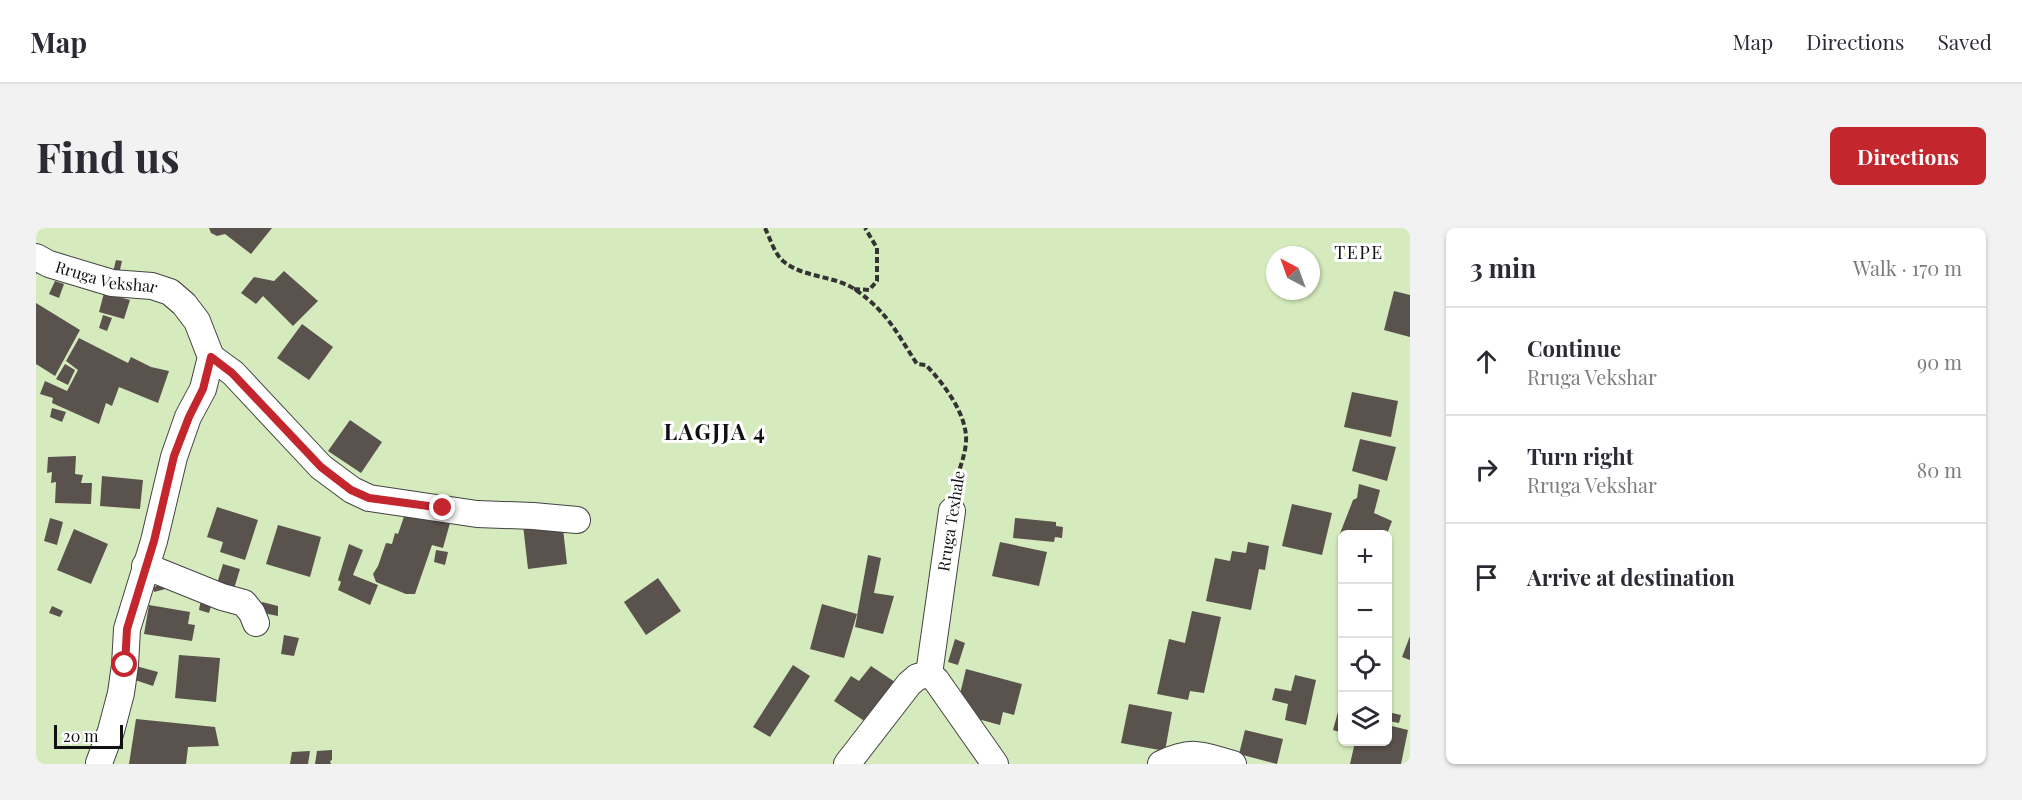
<!DOCTYPE html>
<html lang="en">
<head>
<meta charset="utf-8">
<style>
  body { margin:0; font-family:"Playfair Display",serif; background:#f2f2f3; color:#2b2b33 }
  .controls { position:absolute; right:18px; bottom:18px; display:grid; overflow:hidden; border-radius:9px; box-shadow:0 2px 4px #0004 }
  .controls button { width:54px; height:54px; display:grid; place-items:center; padding:0; border:0; border-bottom:2px solid #e1e1e2; background:#fff; color:#2b2b33; font:30px sans-serif }
  .compass { position:absolute; left:1230px; top:18px; width:54px; height:54px; border-radius:50%; background:#fff; box-shadow:0 2px 4px #0004; rotate:319deg }
  .scale { position:absolute; left:18px; bottom:15px; width:69px; box-sizing:border-box; padding-left:6px; border:3px solid #111; border-top:0; font-size:16px; line-height:21px; white-space:nowrap; color:#111; -webkit-text-stroke:4px #fff; paint-order:stroke }
  .stop { position:absolute; width:18px; height:18px; margin:-14px; border:4px solid #c4262e; border-radius:50%; background:#fff }
  .stop.end { background:#c4262e; border-color:#fff; box-shadow:0 2px 6px #0008 }
  .list { margin:0; padding:0; list-style:none }
  h2 { display:flex; justify-content:space-between; align-items:center; height:78px; margin:0; padding:0 24px; font-size:26px }
  h2 small { font-size:20px; font-weight:400; color:#7c7c81 }
  .list li { display:grid; grid-template-columns:39px 1fr auto; gap:18px; align-items:center; box-sizing:border-box; height:108px; padding:0 24px; border-top:2px solid #e1e1e2 }
  .list b { display:block; font-size:22px; white-space:nowrap }
  .list p { margin:0; font-size:20px; white-space:nowrap; color:#7c7c81 }
  .list em { font-size:20px; font-style:normal; color:#7c7c81 }
  .icon { flex:none; width:33px; height:33px; fill:none; stroke:currentColor; stroke-width:2; stroke-linecap:round; stroke-linejoin:round }
  .map { position:relative; flex:none; width:1374px; height:536px; overflow:hidden; border-radius:9px }
  header { display:flex; align-items:center; gap:36px; box-sizing:border-box; height:84px; padding:0 30px; background:#fff; border-bottom:2px solid #e1e1e2 }
  header strong { font-size:28px }
  nav { display:flex; gap:33px; margin-inline-start:auto; font-size:21px }
  .intro { display:flex; align-items:center; justify-content:space-between; box-sizing:border-box; height:144px; padding:0 36px }
  h1 { margin:0; font-size:42px }
  .button { padding:15px 27px; border-radius:9px; background:#c4262e; color:#fff; font-size:21px; font-weight:700 }
  main { display:flex; gap:36px; padding:0 36px }
  aside { flex:1; background:#fff; border-radius:9px; box-shadow:0 2px 4px #0004 }
  .map>svg:first-child { display:block }
  .green { fill:#d5ebbd; fill-rule:evenodd }
  .building { fill:#5a524d }
  .lines { fill:none; stroke-linecap:round; stroke-linejoin:round }
  .street-casing { stroke:#444; stroke-width:28 }
  .path { stroke:#333; stroke-width:4; stroke-dasharray:6 3; stroke-linecap:butt }
  .street { stroke:#fff; stroke-width:26 }
  .route { stroke:#c4262e; stroke-width:8 }
  .labels { text-anchor:middle; stroke-width:6; stroke-linejoin:round; paint-order:stroke }
  .street-label { font-size:16px; fill:#111; stroke:#fff }
  .neighbourhood-label { font-size:18px; letter-spacing:1.5px; fill:#111; stroke:#fff }
  .district-label { font-size:22px; font-weight:bold; letter-spacing:1.5px; fill:#111; stroke:#fff }
</style>
</head>
<body>
<header>
<strong>Map</strong>
<nav><a>Map</a><a>Directions</a><a>Saved</a></nav>
</header>
<div class="intro"><h1>Find us</h1><a class="button">Directions</a></div>
<main>
<div class="map">
<svg width="1374" height="536" viewBox="0 0 1374 536">
  <rect width="100%" height="100%" fill="#fffdf5"/>
  <path class="green" d="M 0,0 L 1374,0 L 1374,536 L 0,536 ZM 1239,27 L 1275,27 L 1275,63 L 1239,63 ZM 1306,307 L 1352,307 L 1352,514 L 1306,514 Z"/>
  <path class="building" d="M 173,0 L 236,0 L 215,26 L 189,6 L 181,8 L 175,5 Z
    M 80,32 L 86,33 L 82,50 L 76,48 Z
    M 248,43 L 282,73 L 257,98 L 227,68 L 220,76 L 205,65 L 218,49 L 238,53 Z
    M 19,53 L 28,56 L 23,70 L 13,66 Z
    M 1358,63 L 1374,67 L 1374,109 L 1348,102 Z
    M 68,65 L 94,72 L 88,91 L 63,84 Z
    M 0,75 L 44,102 L 19,148 L 0,136 Z
    M 67,87 L 76,90 L 71,103 L 63,100 Z
    M 266,96 L 297,119 L 273,152 L 241,130 Z
    M 43,110 L 92,135 L 95,129 L 115,139 L 133,143 L 122,175 L 83,159 L 76,178 L 70,175 L 63,196 L 16,175 L 17,170 L 4,166 L 9,153 L 31,163 L 42,142 L 30,133 Z
    M 29,136 L 39,142 L 32,157 L 20,151 Z
    M 1316,164 L 1362,173 L 1355,209 L 1308,199 Z
    M 16,180 L 30,184 L 26,194 L 14,189 Z
    M 314,192 L 346,214 L 325,245 L 292,223 Z
    M 1324,211 L 1360,219 L 1351,253 L 1316,243 Z
    M 40,228 L 39,246 L 47,247 L 45,255 L 56,255 L 55,276 L 19,275 L 20,254 L 15,255 L 16,244 L 11,245 L 12,229 Z
    M 66,248 L 107,252 L 104,281 L 64,278 Z
    M 1323,256 L 1344,262 L 1338,285 L 1356,293 L 1351,306 L 1303,308 L 1317,272 L 1321,270 Z
    M 1256,276 L 1296,285 L 1286,327 L 1246,318 Z
    M 181,279 L 222,292 L 209,332 L 184,324 L 187,314 L 171,309 Z
    M 370,283 L 414,295 L 407,320 L 396,317 L 379,366 L 370,366 L 340,354 L 337,346 L 342,338 L 350,315 L 356,316 L 359,305 L 362,306 Z
    M 14,290 L 27,294 L 21,317 L 8,313 Z
    M 979,290 L 1020,294 L 1020,298 L 1027,299 L 1026,310 L 1019,309 L 1018,314 L 977,310 Z
    M 526,292 L 531,336 L 492,341 L 487,297 Z
    M 242,297 L 285,309 L 274,349 L 230,336 Z
    M 38,301 L 72,316 L 55,356 L 21,342 Z
    M 964,314 L 1011,324 L 1003,358 L 956,348 Z
    M 1212,314 L 1233,318 L 1229,342 L 1223,341 L 1215,382 L 1170,373 L 1179,330 L 1194,333 L 1196,323 L 1210,325 Z
    M 313,316 L 327,322 L 317,347 L 342,357 L 334,377 L 302,362 L 305,354 L 302,352 Z
    M 400,322 L 412,324 L 409,337 L 398,334 Z
    M 832,327 L 845,330 L 838,365 L 858,368 L 847,406 L 819,399 Z
    M 187,336 L 204,341 L 197,364 L 180,359 Z
    M 622,350 L 645,383 L 610,407 L 588,374 Z
    M 131,355 L 133,360 L 118,364 L 117,359 Z
    M 165,371 L 176,375 L 173,385 L 163,382 Z
    M 226,374 L 242,378 L 242,388 L 227,385 Z
    M 786,376 L 821,386 L 808,430 L 774,421 Z
    M 113,377 L 154,384 L 152,396 L 159,397 L 156,413 L 108,406 Z
    M 16,378 L 27,383 L 24,389 L 13,385 Z
    M 1156,383 L 1185,389 L 1168,465 L 1154,463 L 1152,472 L 1121,466 L 1133,411 L 1149,415 Z
    M 248,407 L 263,410 L 258,428 L 245,426 Z
    M 1374,408 L 1374,432 L 1366,429 Z
    M 919,411 L 929,415 L 922,437 L 912,434 Z
    M 143,427 L 184,430 L 180,474 L 139,470 Z
    M 757,437 L 774,448 L 734,509 L 717,499 Z
    M 100,438 L 122,444 L 117,458 L 96,451 Z
    M 835,438 L 865,458 L 830,494 L 798,473 L 815,448 L 823,453 Z
    M 930,441 L 986,456 L 978,487 L 967,484 L 964,497 L 931,488 L 924,466 Z
    M 1259,447 L 1280,452 L 1270,497 L 1249,492 L 1252,476 L 1236,472 L 1239,460 L 1255,463 Z
    M 1093,476 L 1136,484 L 1129,523 L 1085,515 Z
    M 1302,484 L 1306,485 L 1306,505 L 1297,502 Z
    M 1352,484 L 1365,487 L 1363,495 L 1352,493 Z
    M 100,491 L 179,499 L 183,518 L 152,519 L 150,536 L 93,536 Z
    M 1352,497 L 1372,502 L 1365,536 L 1314,536 L 1319,514 L 1329,516 L 1330,514 L 1352,514 Z
    M 1209,502 L 1247,511 L 1241,536 L 1203,526 Z
    M 296,522 L 296,532 L 294,533 L 295,536 L 279,536 L 281,523 Z
    M 274,523 L 272,536 L 254,536 L 256,524 Z"/>
  <g class="lines">
    <g class="street-casing">
      <g id="street">
        <path id="s1" d="M 0,29 L 13,36 L 76,55 L 116,58 L 134,64 L 148,76 L 161,93 L 175,129 L 167,161 L 152,189 L 138,229 L 118,313 L 91,401 L 89,437 L 85,465 L 75,503 L 63,535"/>
        <path d="M 175,129 L 197,145 L 285,239 L 316,262 L 333,270 L 441,286 L 497,288 L 541,292"/>
        <path d="M 109,338 L 186,369 L 208,375 L 216,385 L 220,395"/>
        <path d="M 893,446 L 916,283"/>
        <path d="M 893,446 L 900,452 L 959,536"/>
        <path d="M 811,536 L 873,456 L 881,449 L 893,446"/>
        <path d="M 1125,536 C 1157,521 1164,527 1197,536"/>
      </g>
    </g>
    <path class="path" d="M 729,0 C 734,10 738,25 747,33 C 767,50 798,47 820,62 C 853,86 860,104 881,136 L 890,137 C 907,155 932,187 930,214 C 929,229 922,244 918,259
      M 818,61 L 833,62 L 841,53 L 841,20 L 829,0"/>
    <use href="#street" class="street"/>
  </g>
  <g class="lines">
    <path class="route" d="M 89,437 L 91,401 L 118,313 L 138,228 L 153,189 L 167,161 L 175,129 L 196,145 L 285,239 L 315,262 L 333,270 L 407,280"/>
  </g>
  <g class="labels">
    <g class="street-label">
      <text dy="6" stroke="none"><textPath href="#s1" startOffset="74">Rruga Vekshar</textPath></text>
      <text transform="translate(915 293) rotate(-81)" y="6">Rruga Texhale</text>
    </g>
    <g class="neighbourhood-label">
      <text x="1323" y="31">TEPE</text>
    </g>
    <g class="district-label">
      <text x="679" y="212">LAGJJA 4</text>
    </g>
  </g>
</svg>
<div class="controls">
<button>+</button>
<button>−</button>
<button><svg class="icon" aria-label="locate" viewBox="0 0 24 24"><circle cx="12" cy="12" r="6"/><path d="M12 2v4M12 18v4M2 12h4M18 12h4"/></svg></button>
<button><svg class="icon" aria-label="layers" viewBox="0 0 24 24"><path d="M12 4l9 5-9 5-9-5zM3 14l9 5 9-5"/></svg></button>
</div>
<svg class="compass" viewBox="-18 -18 36 36"><path d="M0-13l5 13h-10z" fill="#e53935"/><path d="M0 13l5-13h-10z" fill="#7c7c81"/></svg>
<div class="scale">20 m</div>
<div class="stop" style="left:89px;top:437px"></div>
<div class="stop end" style="left:407px;top:280px"></div>
</div>
<aside>
<h2>3 min<small>Walk · 170 m</small></h2>
<ul class="list">
<li><svg class="icon" aria-label="ahead" viewBox="0 0 24 24"><path d="M12 20V5M6 11l6-6 6 6"/></svg><div><b>Continue</b><p>Rruga Vekshar</p></div><em>90 m</em></li>
<li><svg class="icon" aria-label="right" viewBox="0 0 24 24"><path d="M7 20v-9h11M14 6l5 5-5 5"/></svg><div><b>Turn right</b><p>Rruga Vekshar</p></div><em>80 m</em></li>
<li><svg class="icon" aria-label="arrive" viewBox="0 0 24 24"><path d="M6 21V4h12l-3 4 3 4H6"/></svg><div><b>Arrive at destination</b></div></li>
</ul>
</aside>
</main>
</body>
</html>
